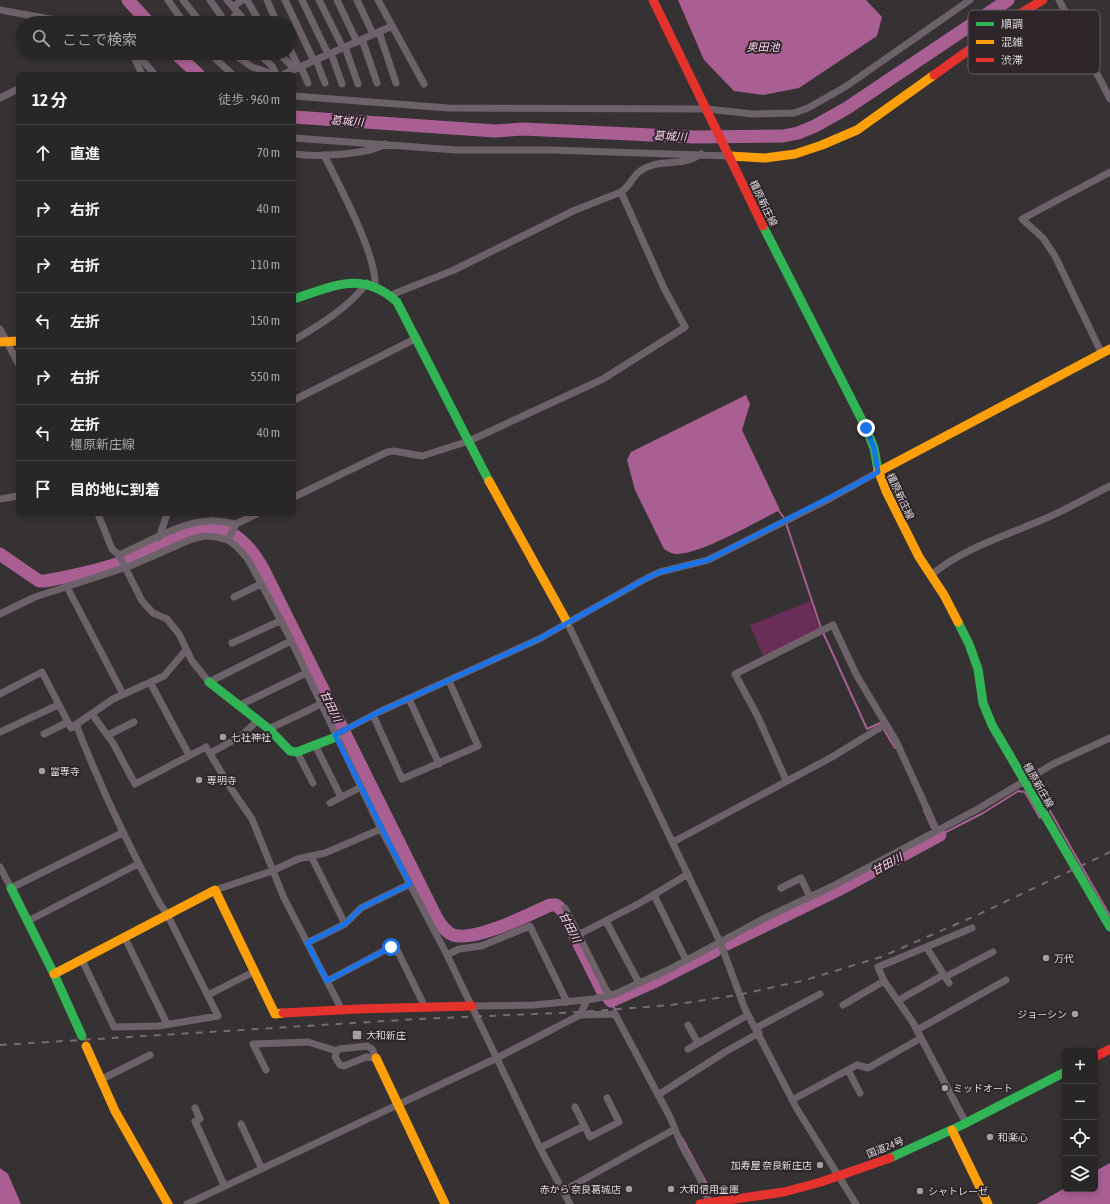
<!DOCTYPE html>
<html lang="ja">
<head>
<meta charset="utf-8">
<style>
  body { margin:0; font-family:"Asap Condensed","Noto Sans JP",sans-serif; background:#343233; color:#f1f3f6 }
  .controls { position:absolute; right:12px; bottom:12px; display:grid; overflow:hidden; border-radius:6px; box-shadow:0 2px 6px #0003 }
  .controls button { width:36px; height:36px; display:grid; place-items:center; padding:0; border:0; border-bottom:1px solid #444344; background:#282627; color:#f1f3f6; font:20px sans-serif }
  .stop { position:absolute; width:12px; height:12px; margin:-9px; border:3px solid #1a73e8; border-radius:50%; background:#fff }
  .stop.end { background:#1a73e8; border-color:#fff; box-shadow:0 1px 4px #0008 }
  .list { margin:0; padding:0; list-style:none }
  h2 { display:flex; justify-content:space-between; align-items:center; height:52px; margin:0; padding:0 16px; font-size:17px }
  h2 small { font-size:13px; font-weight:400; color:#a5a5a7 }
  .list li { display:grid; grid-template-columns:26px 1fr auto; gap:12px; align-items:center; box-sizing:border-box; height:56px; padding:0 16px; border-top:1px solid #444344 }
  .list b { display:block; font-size:15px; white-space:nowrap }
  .list p { margin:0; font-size:13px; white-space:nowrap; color:#a5a5a7 }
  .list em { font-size:13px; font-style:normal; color:#a5a5a7 }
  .icon { flex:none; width:22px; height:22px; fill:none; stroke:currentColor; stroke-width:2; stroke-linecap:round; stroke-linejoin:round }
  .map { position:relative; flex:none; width:1110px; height:1204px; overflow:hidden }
  .search { position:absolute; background:#282627; box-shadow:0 2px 6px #0003; left:16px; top:16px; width:280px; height:44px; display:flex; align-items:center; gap:10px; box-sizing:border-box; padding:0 14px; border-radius:22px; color:#a5a5a7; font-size:15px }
  .panel { position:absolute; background:#282627; box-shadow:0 2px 6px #0003; left:16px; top:72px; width:280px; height:444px; border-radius:6px }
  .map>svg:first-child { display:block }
  .green { fill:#682e57 }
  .water { fill:#a95f92 }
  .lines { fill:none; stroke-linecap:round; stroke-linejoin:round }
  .stream { stroke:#a95f92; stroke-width:2 }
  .river { stroke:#a95f92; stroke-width:13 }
  .street { stroke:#6e626a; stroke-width:7 }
  .fast { stroke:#30b455; stroke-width:9 }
  .slow { stroke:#ff9f0a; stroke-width:9 }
  .jam { stroke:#e5322d; stroke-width:9 }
  .rail { stroke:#726d70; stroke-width:2; stroke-dasharray:7 7; stroke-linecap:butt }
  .route { stroke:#1a73e8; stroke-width:5 }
  .poi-dot { fill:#a39fa1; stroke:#2e262b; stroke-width:1.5 }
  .labels { text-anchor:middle; stroke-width:4; stroke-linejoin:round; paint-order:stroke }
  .street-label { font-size:10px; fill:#ded9dc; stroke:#2e262b }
  .poi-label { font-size:10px; fill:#ded9dc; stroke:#2e262b; text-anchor:start }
  .water-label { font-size:11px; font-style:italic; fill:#ffd2ee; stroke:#2e262b }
  .key { fill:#2e262b; stroke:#635c60; stroke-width:1 }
  .key-label { font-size:11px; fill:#ded9dc }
</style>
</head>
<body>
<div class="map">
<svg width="1110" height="1204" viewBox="0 0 1110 1204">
  <rect width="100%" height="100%" fill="#363234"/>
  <path class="green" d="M 810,601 L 820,630 L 764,658 L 750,625 Z"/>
  <path class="water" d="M 678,0 L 866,0 L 882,17 L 877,36 L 799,88 L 763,95 L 734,91 L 704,60 Z
    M 746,395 L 750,404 L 742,430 L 780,510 C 756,522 703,553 678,554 C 672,554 669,552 664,549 L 635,490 L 627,460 L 631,452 Z
    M 1110,1163 L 1110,1204 L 1037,1204 L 1065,1188 L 1095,1189 L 1095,1171 Z
    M 0,1168 L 8,1174 L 21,1204 L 0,1204 Z"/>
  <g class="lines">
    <path class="stream" d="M 778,510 L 785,519
      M 786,523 L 821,628 L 867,729 L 880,723 L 895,748
      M 924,810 L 932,828
      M 1050,811 L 1110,916
      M 940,835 L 983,813 L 1018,791 L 1025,792 L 1040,818
      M 611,1001 L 616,1012
      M 682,1138 L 709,1188"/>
    <path class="river" d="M 128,0 L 149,23
      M 175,53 L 198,74
      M 294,117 L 495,131 L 523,129 L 694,137 L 783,136 L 798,133 L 815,126 L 847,108 L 1008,0
      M 0,554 L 39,581 L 45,581 C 72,576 102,570 128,560 C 183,538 224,498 263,569 L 436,917 C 440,924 445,932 453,935 C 475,942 528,915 550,905 L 556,905 L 562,910 L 602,990 L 611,1001 L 658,980 L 715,951
      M 727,944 L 838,890 L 940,835"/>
    <path class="street" d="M 168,0 L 184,23
      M 183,0 L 201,23
      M 210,0 L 226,23
      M 227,0 L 247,23
      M 247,0 L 260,23
      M 267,0 L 277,23
      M 285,0 L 314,61
      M 302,0 L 328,54
      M 319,0 L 343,48
      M 337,0 L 357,42
      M 357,0 L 373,34
      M 378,0 L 424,84
      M 1059,0 L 1110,99
      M 233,7 L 242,0
      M 0,10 L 72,23
      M 229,23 L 237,13
      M 379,32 L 396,83
      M 362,39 L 377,83
      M 289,47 L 299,68
      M 345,47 L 358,84
      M 132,53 L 142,74
      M 137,53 L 154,74
      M 209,53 L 232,74
      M 232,53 L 252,67 L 273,74
      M 258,53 L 272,66 L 276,74
      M 278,53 L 295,69
      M 331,53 L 342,84
      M 316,60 L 325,83
      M 301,67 L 308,83
      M 284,74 L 392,26
      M 294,96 L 448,108 L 707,109 L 753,114 L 794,113 L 808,108 L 845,87 L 970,0
      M 0,98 L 18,89
      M 294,138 L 456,150 L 550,150 L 730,156
      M 294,154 C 315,157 368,155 385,144
      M 324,155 C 339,185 376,254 375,284
      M 391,295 L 454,270 L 573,211 L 621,192 C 633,184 633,171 650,166 C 669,159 681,167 701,154
      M 0,329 L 18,363
      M 294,340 C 320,325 349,307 367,283
      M 1102,354 L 1055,256 L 1043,238 L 1022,219 L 1110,172
      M 294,400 L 417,338
      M 294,497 L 387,452 L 394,451 L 422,456 L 469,441 L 603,379 L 685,327 L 664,288 L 621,192
      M 0,499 L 18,496
      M 98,514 L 112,549 L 119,555 L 142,601 L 153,613 L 167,619 L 179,634 L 192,661 L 209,682 L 291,641
      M 159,538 L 167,514
      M 228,540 L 236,524 L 257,514
      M 119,555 C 145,544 180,522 209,521 C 218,520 227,523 236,524
      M 931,575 C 964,548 1005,536 1044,519 C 1066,510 1088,497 1110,486
      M 67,587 L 123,694
      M 234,597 L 261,584
      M 0,614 L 35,597 L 130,566 L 192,539 L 205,536 L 217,537 L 228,540 L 236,546 L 247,558 L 255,572 L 289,636 L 381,829 L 447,955 L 540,1148 L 570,1204
      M 567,622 L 720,942 L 745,1009 L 797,1109 L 856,1204
      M 232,643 L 280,621
      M 150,682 L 189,755
      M 0,694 L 42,672 L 71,728 L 113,699 L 164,676 L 186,650
      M 409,699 L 439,764
      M 238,706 L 306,673
      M 92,714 L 113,743 L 135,784 L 206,747 L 230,787 L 252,819 L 284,898 L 342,1010
      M 373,715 L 402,779 L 478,746 L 449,681
      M 76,724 C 100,787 128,845 160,904 L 167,914 L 218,1016 L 158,1026 L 114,1027 L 82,960
      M 269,729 L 321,704
      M 0,732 L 58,705
      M 44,734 L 68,722
      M 108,735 L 134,722
      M 335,735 L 379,712 L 539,639 L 647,578 L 660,572 L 708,560 L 831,498 L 878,472
      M 315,745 L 341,797
      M 297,752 L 313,783
      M 210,753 L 240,737 L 257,721
      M 786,780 L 758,717 L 735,674 L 833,625 L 857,676 L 896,741 L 937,831
      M 330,803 L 361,787
      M 673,842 L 832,757 L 886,724
      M 311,856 L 345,924
      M 0,867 L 11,888 L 122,833
      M 781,888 L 801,878 L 810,897
      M 215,890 L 272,871 L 298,859 L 325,853 L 381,829
      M 654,895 L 686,960
      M 565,908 L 609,996
      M 28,921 L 138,864
      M 606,921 L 639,983
      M 578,935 L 640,903 L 688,874
      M 125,938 L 167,1024
      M 307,943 L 345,924 L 361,908 L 410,884
      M 927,948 L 949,983
      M 447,955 L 459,949 L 481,946 L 530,926 L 567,1002
      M 945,977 L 993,952
      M 327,981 L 391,947 L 396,948 L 425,1007
      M 208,995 L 255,971
      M 899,1000 L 943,975
      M 843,1005 L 884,981
      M 472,1006 L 534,1005 L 594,999 L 615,994 L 668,970 L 765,918 L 831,887 L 976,810 L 1053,764 L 1110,738
      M 580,1015 L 615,1014 L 670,1117 L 681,1144 L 700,1178 L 710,1204
      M 688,1025 L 698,1043
      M 756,1028 L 820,994
      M 917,1030 L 1006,980
      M 367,1046 L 372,1049 L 376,1058 L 366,1057 L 344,1066 L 340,1065 L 335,1057 L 337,1051 L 339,1049 Z
      M 688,1049 L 748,1015
      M 266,1070 L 253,1044 L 308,1042 L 337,1051
      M 848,1070 L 860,1093
      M 100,1080 L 150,1055
      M 658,1095 L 725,1052 L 759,1033
      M 792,1100 L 857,1065 L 868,1068 L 921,1038
      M 575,1107 L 590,1137 L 619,1122 L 607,1098
      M 195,1108 L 200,1119 L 195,1121 L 224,1185
      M 966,1123 L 912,1021 L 884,981 L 878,967 L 972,928
      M 241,1124 L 262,1169
      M 540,1148 L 584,1126
      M 563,1191 L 675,1129
      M 187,1204 L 497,1058 L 580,1015 L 587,1000"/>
    <path class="fast" d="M 763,226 L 866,428 L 874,448 L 878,470
      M 294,299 C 334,286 362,270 397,302 L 489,481
      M 958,622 L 969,644 L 978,669 L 983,703 L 992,725 L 1110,927
      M 209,682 L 269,729 L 290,751 L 297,752 L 336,737
      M 11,888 L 54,974 L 82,1036
      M 890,1158 L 962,1125 L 1065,1072"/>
    <path class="slow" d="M 730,156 L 765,158 L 795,154 L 822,145 L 857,130 L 934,75
      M 0,342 L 18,341
      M 878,470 L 886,491 L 919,557 L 944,595 L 958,622
      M 878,472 L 1110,349
      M 489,481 L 567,622
      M 54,974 L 215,890 L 275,1014 L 283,1013
      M 86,1046 L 115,1111 L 168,1204
      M 376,1058 L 445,1204
      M 952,1130 L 988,1204"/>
    <path class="jam" d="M 653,0 L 763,226
      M 934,75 L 1021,13 L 1043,0
      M 283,1013 L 358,1009 L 472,1006
      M 1095,1057 L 1110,1049
      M 700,1204 L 784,1192 L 821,1182 L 890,1158"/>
    <path class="rail" d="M 0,1045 L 418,1019 L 581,1012 L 671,1005 L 738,995 L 802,981 L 881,957 L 975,916 L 1110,852"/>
  </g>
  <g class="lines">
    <path class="route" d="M 391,947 L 327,981 L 307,943 L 345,924 L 361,908 L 410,884 L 335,735 L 379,712 L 539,639 L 647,578 L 660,572 L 708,560 L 864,480 L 878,472 L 874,448 L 866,428"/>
  </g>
  <g class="poi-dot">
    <circle cx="223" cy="737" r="4"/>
    <circle cx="42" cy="771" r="4"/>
    <circle cx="199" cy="780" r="4"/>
    <circle cx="1046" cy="958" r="4"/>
    <circle cx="1075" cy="1014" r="4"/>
    <rect x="352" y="1030" width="10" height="10" rx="2"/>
    <circle cx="945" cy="1088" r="4"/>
    <circle cx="990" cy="1137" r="4"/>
    <circle cx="820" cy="1165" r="4"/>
    <circle cx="629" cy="1189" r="4"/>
    <circle cx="671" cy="1189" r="4"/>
    <circle cx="920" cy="1191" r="4"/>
  </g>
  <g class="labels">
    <g class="street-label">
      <text transform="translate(764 203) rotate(64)" y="4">橿原新庄線</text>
      <text transform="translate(901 496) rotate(65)" y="4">橿原新庄線</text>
      <text transform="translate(1039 785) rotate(60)" y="4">橿原新庄線</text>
      <text transform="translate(885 1147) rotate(-22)" y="4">国道24号</text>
    </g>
    <g class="poi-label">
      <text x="231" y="741">七社神社</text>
      <text x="50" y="775">當専寺</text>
      <text x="207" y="784">専明寺</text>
      <text x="1054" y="962">万代</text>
      <text x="1067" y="1018" text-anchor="end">ジョーシン</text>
      <text x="366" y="1039">大和新庄</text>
      <text x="953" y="1092">ミッドオート</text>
      <text x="998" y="1141">和楽心</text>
      <text x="812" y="1169" text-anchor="end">加寿屋 奈良新庄店</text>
      <text x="621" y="1193" text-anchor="end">赤から 奈良葛城店</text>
      <text x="679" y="1193">大和信用金庫</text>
      <text x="928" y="1195">シャトレーゼ</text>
    </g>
    <g class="water-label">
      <text x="763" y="51">奥田池</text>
      <text transform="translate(347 121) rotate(4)" y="4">葛城川</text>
      <text transform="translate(670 136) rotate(3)" y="4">葛城川</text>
      <text transform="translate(331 706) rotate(64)" y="4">甘田川</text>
      <text transform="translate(887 864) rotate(-29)" y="4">甘田川</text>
      <text transform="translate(570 927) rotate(62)" y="4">甘田川</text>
    </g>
  </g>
  <rect x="968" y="10" width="132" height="64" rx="6" class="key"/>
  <rect x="976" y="22" width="18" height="4" fill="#30b455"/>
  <rect x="976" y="40" width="18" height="4" fill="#ff9f0a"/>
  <rect x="976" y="58" width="18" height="4" fill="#e5322d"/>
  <g class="key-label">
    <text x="1001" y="28">順調</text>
    <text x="1001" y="46">混雑</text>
    <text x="1001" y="64">渋滞</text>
  </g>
</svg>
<div class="controls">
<button>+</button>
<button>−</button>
<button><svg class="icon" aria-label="locate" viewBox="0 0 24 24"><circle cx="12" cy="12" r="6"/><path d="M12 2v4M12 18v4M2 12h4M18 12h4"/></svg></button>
<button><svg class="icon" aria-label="layers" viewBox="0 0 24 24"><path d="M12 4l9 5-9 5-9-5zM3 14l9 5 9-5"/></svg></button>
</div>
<div class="stop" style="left:391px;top:947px"></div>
<div class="stop end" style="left:866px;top:428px"></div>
<div class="search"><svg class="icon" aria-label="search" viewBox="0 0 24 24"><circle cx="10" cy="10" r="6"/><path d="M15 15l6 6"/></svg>ここで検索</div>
<section class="panel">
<h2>12 分<small>徒歩 · 960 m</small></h2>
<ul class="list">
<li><svg class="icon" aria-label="ahead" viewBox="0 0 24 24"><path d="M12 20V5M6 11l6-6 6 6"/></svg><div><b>直進</b></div><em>70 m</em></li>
<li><svg class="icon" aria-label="right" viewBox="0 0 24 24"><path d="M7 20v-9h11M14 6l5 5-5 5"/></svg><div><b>右折</b></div><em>40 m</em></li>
<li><svg class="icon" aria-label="right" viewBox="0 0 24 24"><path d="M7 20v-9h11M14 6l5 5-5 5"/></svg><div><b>右折</b></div><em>110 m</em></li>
<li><svg class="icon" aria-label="left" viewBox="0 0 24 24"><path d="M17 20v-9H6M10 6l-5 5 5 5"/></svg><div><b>左折</b></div><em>150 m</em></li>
<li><svg class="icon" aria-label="right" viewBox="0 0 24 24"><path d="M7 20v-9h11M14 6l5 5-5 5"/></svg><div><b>右折</b></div><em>550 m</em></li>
<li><svg class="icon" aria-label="left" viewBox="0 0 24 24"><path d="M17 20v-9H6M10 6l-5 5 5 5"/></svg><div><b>左折</b><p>橿原新庄線</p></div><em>40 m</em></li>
<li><svg class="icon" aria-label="arrive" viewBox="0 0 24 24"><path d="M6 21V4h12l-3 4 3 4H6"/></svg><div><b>目的地に到着</b></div></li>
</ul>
</section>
</div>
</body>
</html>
